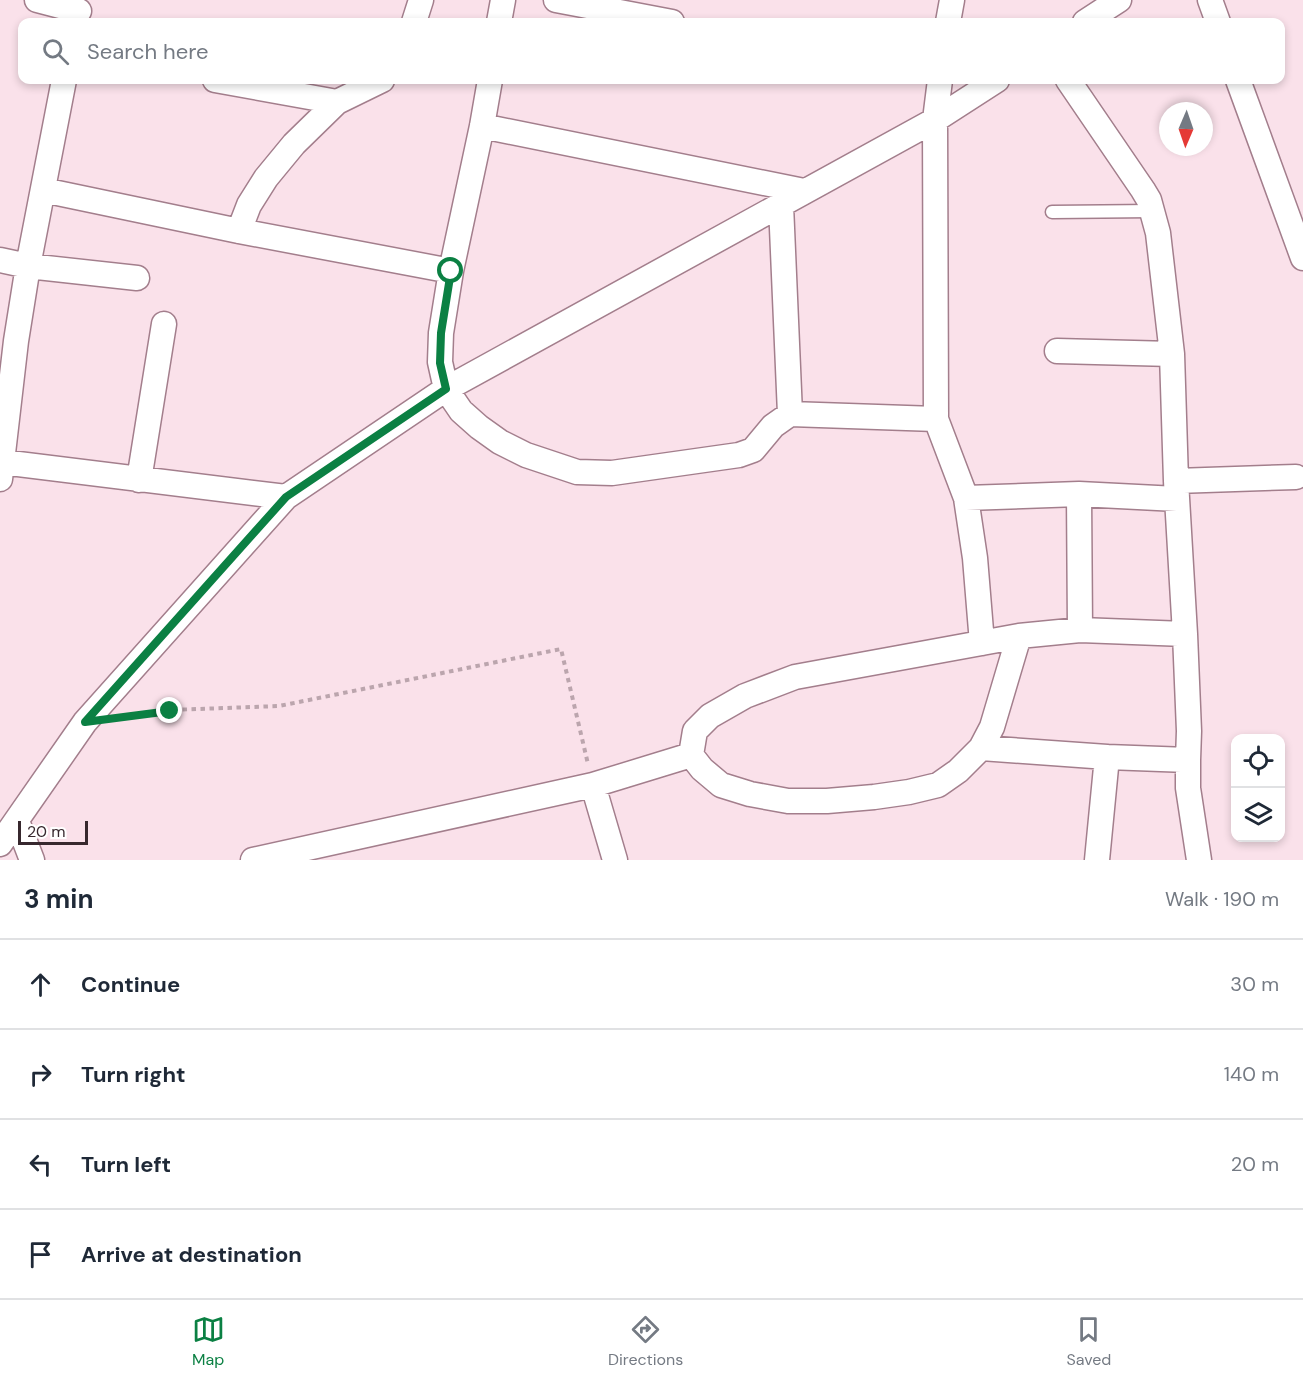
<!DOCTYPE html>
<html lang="en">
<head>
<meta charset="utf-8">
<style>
  body { margin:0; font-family:"DM Sans",sans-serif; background:#f2f2f3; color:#1f2937 }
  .controls { position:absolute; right:18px; bottom:18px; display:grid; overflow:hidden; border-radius:12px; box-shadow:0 3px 9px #0003 }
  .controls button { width:54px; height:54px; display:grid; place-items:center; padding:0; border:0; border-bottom:2px solid #e0e1e3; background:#fff; color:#1f2937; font:30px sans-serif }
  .compass { position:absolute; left:1159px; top:102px; width:54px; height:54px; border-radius:50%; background:#fff; box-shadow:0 3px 9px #0003; rotate:182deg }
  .scale { position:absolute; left:18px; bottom:15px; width:70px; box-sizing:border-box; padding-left:6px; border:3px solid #37282e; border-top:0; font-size:16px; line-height:21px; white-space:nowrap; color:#37282e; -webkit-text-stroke:4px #fff; paint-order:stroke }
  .stop { position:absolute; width:18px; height:18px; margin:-14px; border:4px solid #0b8043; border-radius:50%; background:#fff }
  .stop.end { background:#0b8043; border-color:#fff; box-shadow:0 2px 6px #0008 }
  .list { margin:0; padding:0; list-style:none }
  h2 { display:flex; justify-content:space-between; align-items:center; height:78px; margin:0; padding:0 24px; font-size:26px }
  h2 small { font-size:20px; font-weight:400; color:#747a83 }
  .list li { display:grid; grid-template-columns:39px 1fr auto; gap:18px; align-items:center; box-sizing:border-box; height:90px; padding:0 24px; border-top:2px solid #e0e1e3 }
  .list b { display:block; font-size:22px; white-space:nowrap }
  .list em { font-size:20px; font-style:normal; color:#747a83 }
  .icon { flex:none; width:33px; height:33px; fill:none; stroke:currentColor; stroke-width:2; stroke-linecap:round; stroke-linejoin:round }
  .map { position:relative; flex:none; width:1303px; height:860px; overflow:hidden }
  .search { position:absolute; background:#fff; box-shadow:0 3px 9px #0003; left:18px; right:18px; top:18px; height:66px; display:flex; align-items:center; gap:15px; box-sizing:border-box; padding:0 21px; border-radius:12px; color:#747a83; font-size:22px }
  .sheet { height:438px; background:#fff }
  nav { display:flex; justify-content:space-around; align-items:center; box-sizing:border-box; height:84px; border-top:2px solid #e0e1e3; background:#fff; font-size:16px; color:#747a83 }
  nav a { display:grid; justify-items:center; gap:3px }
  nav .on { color:#0b8043 }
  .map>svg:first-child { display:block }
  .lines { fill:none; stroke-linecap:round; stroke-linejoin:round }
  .lane-casing { stroke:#a37e8c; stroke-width:15 }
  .street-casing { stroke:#a37e8c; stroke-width:27 }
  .path { stroke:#bba5ad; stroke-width:4; stroke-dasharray:4.5 4.5; stroke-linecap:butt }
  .lane { stroke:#fff; stroke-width:12 }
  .street { stroke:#fff; stroke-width:24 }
  .route { stroke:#0b8043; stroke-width:8 }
</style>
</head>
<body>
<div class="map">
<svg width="1303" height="860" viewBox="0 0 1303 860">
  <rect width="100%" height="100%" fill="#fae1ea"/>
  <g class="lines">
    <g class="lane-casing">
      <path id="lane" d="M 1052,212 L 1153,211"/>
    </g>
    <g class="street-casing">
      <path id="street" d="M 37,0 L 79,11
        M 556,0 L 672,22
        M 1210,0 L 1218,22
        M 414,22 L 421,0
        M 499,22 L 503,0
        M 948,22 L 952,0
        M 1085,22 L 1119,0
        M 215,80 L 337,102
        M 490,80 L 482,126 L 451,271 L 441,333 L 440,362 L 446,389 L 461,411 L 479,427 L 500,442 L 526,455 L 577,472 L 612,473 L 739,455 L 753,450 L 773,426 L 790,414 L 936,419
        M 940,80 L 935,120 L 936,419 L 966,498 L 975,558 L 982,643
        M 1068,80 L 1143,190 L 1149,200 L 1158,233 L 1172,354 L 1176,481 L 1185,634 L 1189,731 L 1188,760 L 1188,788 L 1199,860
        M 1238,80 L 1303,258
        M 482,126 L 804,191
        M 43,190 L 239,231 L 451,271
        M 781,205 L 790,414
        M 239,231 L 249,205 L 266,178 L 294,144 L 337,102 L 382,80
        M 0,260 L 28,266 L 137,278
        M 1057,351 L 1172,354
        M 2,462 L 286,497
        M 0,479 L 16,341 L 28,266 L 64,80
        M 139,480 L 164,324
        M 1176,481 L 1296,477
        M 1079,494 L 1080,630
        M 966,498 L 1079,494 L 1177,499
        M 981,748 L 1107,757 L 1188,760
        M 691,755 L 695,731 L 710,716 L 745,696 L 795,677 L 1019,636 L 1080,630 L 1185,634
        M 593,785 L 615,860
        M 17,821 L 32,860
        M 0,844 L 85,722 L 286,497 L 446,389 L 935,120 L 997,80
        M 253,860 L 593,785 L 691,755 L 702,769 L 721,785 L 750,794 L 788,801 L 827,801 L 874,797 L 909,792 L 938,785 L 958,771 L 981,748 L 992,727 L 1019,636
        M 1097,860 L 1107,757"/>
    </g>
    <path class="path" d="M 120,717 L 170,710 L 279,706 L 561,649 L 588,764"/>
    <use href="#lane" class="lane"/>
    <use href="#street" class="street"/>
  </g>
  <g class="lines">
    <path class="route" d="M 170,711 L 85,722 L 286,497 L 446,389 L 440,363 L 441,333 L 451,271"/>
  </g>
</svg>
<div class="controls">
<button><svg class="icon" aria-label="locate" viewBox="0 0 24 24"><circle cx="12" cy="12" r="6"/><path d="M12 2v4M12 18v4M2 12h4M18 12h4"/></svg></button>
<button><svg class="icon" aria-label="layers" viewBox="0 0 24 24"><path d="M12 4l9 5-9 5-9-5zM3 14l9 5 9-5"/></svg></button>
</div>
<svg class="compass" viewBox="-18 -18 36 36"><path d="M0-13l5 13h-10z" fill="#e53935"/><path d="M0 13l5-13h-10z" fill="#747a83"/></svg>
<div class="scale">20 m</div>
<div class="stop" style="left:451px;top:271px"></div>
<div class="stop end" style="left:170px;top:711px"></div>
<div class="search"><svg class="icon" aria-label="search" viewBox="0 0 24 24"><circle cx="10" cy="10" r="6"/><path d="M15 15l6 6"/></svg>Search here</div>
</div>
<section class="sheet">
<h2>3 min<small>Walk · 190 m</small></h2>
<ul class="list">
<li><svg class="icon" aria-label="ahead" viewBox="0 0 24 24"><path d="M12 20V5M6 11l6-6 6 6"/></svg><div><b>Continue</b></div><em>30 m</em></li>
<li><svg class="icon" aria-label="right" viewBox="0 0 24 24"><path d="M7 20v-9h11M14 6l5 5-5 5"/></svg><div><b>Turn right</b></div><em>140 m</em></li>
<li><svg class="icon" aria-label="left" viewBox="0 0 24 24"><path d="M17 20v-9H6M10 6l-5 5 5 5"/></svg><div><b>Turn left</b></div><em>20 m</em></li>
<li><svg class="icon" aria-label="arrive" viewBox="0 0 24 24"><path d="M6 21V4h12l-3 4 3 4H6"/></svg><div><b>Arrive at destination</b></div></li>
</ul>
</section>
<nav>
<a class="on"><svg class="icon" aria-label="map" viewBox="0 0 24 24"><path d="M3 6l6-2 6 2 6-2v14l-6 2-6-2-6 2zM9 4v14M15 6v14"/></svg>Map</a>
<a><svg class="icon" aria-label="directions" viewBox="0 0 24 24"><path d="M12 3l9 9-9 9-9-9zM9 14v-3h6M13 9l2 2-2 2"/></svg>Directions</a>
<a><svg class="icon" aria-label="saved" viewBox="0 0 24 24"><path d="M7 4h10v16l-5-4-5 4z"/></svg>Saved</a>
</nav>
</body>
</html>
